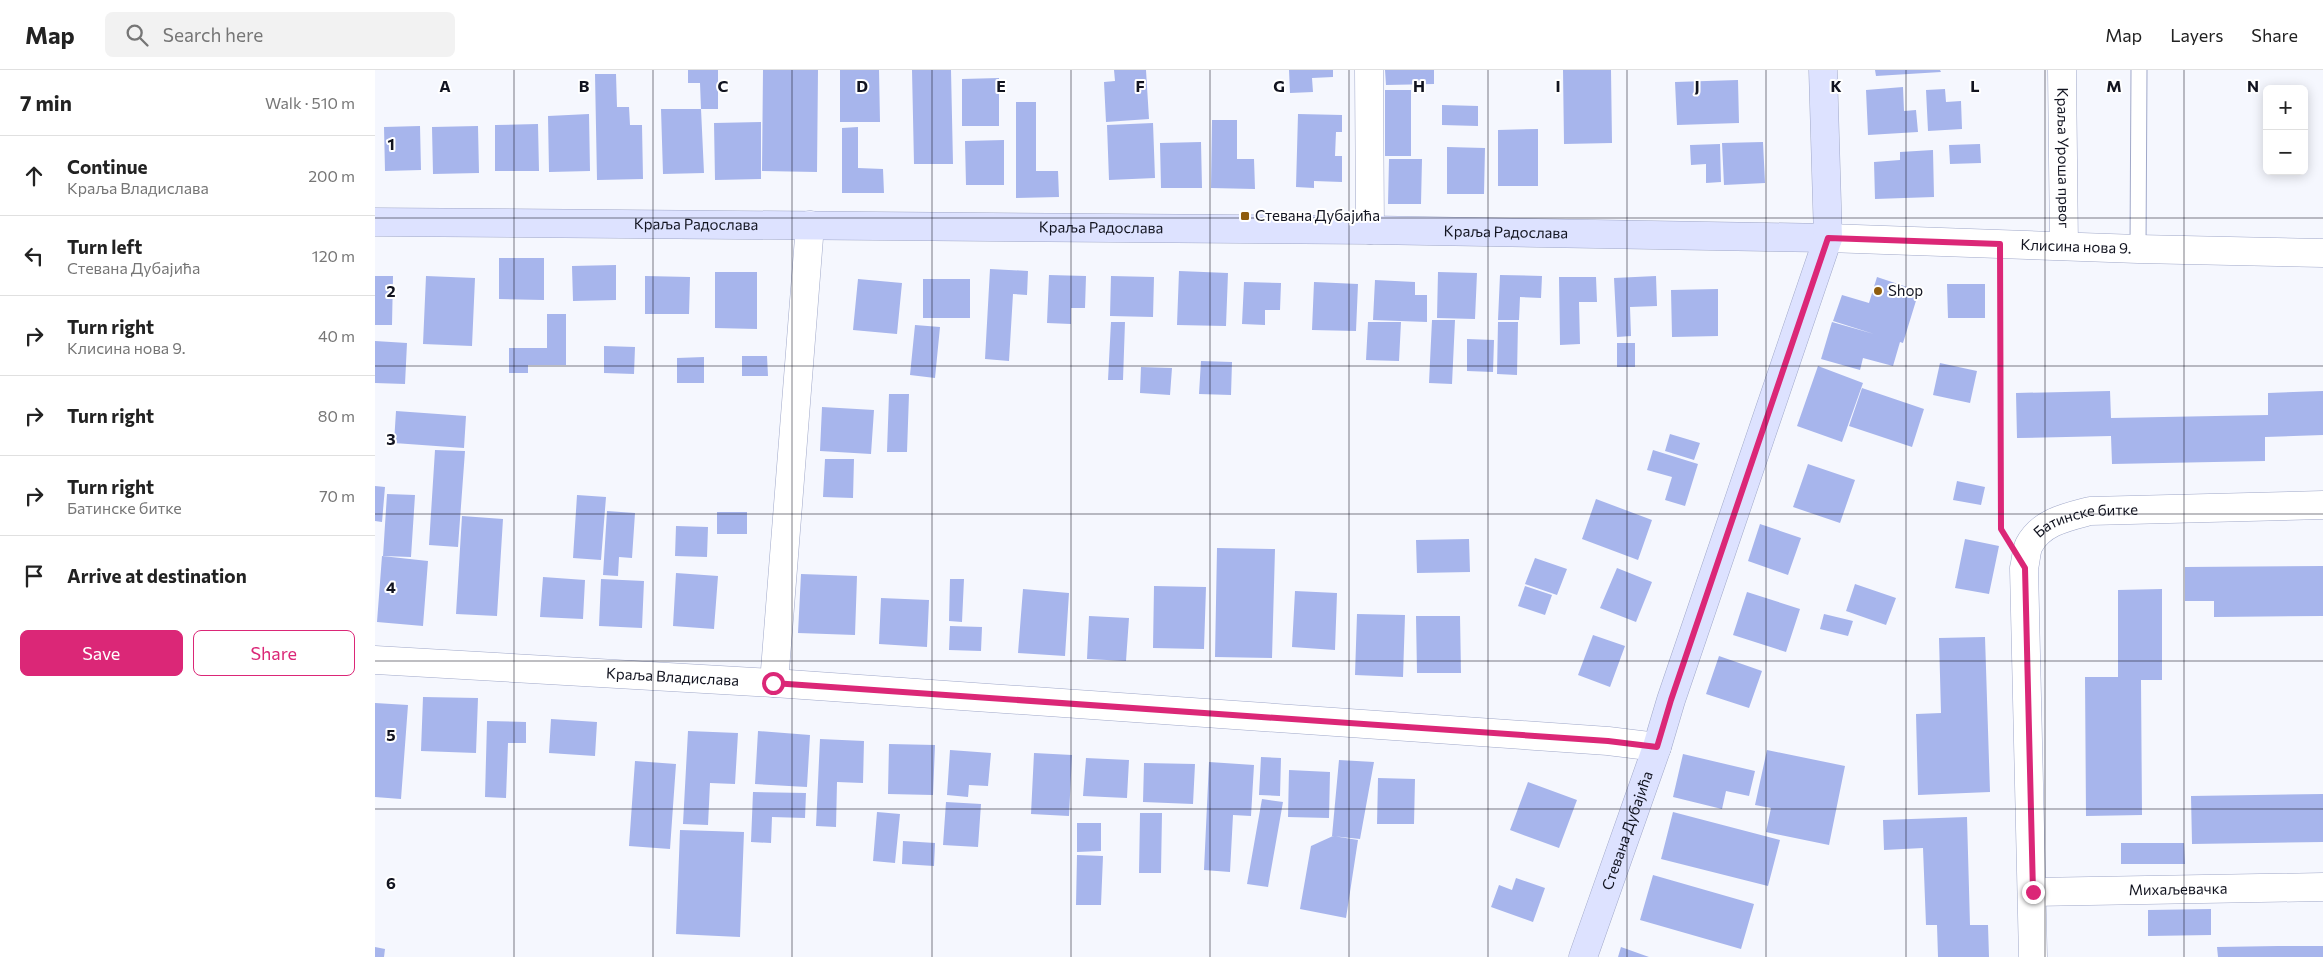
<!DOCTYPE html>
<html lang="en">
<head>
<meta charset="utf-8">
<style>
  body { margin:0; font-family:Commissioner,sans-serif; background:#f2f2f2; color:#222 }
  .controls { position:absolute; right:15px; top:15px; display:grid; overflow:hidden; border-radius:8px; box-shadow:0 2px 12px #0003 }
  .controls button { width:45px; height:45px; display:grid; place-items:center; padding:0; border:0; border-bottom:1px solid #e0e0e0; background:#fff; color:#222; font:25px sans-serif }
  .stop { position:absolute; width:15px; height:15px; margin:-11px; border:4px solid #db2777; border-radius:50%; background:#fff }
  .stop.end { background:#db2777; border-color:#fff; box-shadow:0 1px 5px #0008 }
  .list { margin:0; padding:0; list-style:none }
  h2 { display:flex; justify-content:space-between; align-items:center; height:65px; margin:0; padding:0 20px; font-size:21px }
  h2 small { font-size:16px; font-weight:400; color:#767676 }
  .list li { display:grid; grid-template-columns:32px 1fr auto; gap:15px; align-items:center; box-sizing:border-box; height:80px; padding:0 20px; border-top:1px solid #e0e0e0 }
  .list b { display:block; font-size:19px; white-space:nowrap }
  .list p { margin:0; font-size:16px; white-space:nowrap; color:#767676 }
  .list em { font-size:16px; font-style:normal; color:#767676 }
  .actions { display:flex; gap:10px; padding:15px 20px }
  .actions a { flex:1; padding:11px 0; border:1px solid #db2777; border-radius:8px; text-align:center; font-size:18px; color:#db2777 }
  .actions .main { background:#db2777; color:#fff }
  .icon { flex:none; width:28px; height:28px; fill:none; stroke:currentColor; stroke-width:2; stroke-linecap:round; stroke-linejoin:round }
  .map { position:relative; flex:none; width:1948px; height:887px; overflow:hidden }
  header { display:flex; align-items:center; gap:30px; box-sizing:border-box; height:70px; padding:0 25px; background:#fff; border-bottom:1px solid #e0e0e0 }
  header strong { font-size:24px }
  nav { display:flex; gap:28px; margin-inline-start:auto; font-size:18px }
  .search { width:350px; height:45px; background:#f2f2f2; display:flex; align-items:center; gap:12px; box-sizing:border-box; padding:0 18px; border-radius:8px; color:#767676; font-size:19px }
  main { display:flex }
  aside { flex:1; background:#fff }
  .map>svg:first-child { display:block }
  .building { fill:#a7b5ec }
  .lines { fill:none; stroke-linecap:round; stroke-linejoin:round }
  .lane-casing { stroke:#a0a8c9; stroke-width:17 }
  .street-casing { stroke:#a0a8c9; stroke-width:29 }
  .secondary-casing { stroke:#a0a8c9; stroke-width:29 }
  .path { stroke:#8c8e97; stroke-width:3; stroke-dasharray:2.5 2.5; stroke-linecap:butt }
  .lane { stroke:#fff; stroke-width:15 }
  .street { stroke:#fff; stroke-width:28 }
  .secondary { stroke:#dde2ff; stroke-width:28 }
  .route { stroke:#db2777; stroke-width:6 }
  .grid { fill:none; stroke:#121420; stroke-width:1; stroke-opacity:0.55 }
  .poi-dot { fill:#905d0d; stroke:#fff; stroke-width:2 }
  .labels { text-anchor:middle; stroke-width:4; stroke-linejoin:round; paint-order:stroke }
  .street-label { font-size:15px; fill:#121420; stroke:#fff }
  .poi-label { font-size:15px; fill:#121420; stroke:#fff; text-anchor:start }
  .grid-label { font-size:16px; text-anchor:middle; font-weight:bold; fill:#121420; stroke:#fff; stroke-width:4; stroke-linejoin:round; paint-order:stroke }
</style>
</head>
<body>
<header>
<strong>Map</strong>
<div class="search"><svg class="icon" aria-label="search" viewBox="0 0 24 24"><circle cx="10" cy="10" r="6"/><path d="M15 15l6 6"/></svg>Search here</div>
<nav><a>Map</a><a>Layers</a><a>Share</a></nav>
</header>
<main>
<aside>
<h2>7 min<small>Walk · 510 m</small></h2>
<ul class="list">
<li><svg class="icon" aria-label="ahead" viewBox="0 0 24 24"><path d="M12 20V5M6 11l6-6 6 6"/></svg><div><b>Continue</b><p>Краља Владислава</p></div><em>200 m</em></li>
<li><svg class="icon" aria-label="left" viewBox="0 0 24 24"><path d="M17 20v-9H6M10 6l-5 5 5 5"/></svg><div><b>Turn left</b><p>Стевана Дубајића</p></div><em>120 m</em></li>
<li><svg class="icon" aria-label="right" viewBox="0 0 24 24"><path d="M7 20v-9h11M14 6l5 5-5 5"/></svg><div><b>Turn right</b><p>Клисина нова 9.</p></div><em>40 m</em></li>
<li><svg class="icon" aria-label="right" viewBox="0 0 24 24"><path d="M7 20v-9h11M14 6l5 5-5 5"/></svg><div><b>Turn right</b></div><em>80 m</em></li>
<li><svg class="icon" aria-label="right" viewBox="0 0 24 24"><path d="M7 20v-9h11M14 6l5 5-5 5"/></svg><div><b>Turn right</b><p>Батинске битке</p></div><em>70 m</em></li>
<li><svg class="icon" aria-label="arrive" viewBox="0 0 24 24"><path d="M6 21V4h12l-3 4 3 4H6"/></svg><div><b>Arrive at destination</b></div></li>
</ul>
<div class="actions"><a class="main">Save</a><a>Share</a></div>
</aside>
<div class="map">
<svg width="1948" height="887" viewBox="0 0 1948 887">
  <rect width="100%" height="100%" fill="#f5f7fe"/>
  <path class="building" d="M 313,0 L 343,0 L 343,39 L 326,39 L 325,13 L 313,13 Z
    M 388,0 L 443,0 L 442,102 L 387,101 Z
    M 465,0 L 504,0 L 505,52 L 465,52 Z
    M 537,0 L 576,0 L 578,94 L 539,94 Z
    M 739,0 L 771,0 L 774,49 L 731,52 L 729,12 L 740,11 Z
    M 914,0 L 958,0 L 958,7 L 937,8 L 938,22 L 915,23 Z
    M 1010,0 L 1059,0 L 1059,14 L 1011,15 Z
    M 1188,0 L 1236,0 L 1237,73 L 1189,74 Z
    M 1500,0 L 1565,0 L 1566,2 L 1501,6 Z
    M 220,4 L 241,4 L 242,37 L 254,37 L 255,55 L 267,55 L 268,109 L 222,110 Z
    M 624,8 L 624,56 L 587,56 L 587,9 Z
    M 1363,10 L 1364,53 L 1302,55 L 1300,12 Z
    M 1528,17 L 1529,41 L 1541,40 L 1543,62 L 1493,65 L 1491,20 Z
    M 1570,19 L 1571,32 L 1586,31 L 1587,59 L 1553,61 L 1551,20 Z
    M 1010,20 L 1036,20 L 1036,86 L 1010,86 Z
    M 641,32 L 661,32 L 661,101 L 683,101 L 684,127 L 641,128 Z
    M 1067,35 L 1103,36 L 1103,56 L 1067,55 Z
    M 286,39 L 326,39 L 329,103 L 288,104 Z
    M 214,44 L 215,101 L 174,102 L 173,46 Z
    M 923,44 L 967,45 L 967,62 L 961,62 L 960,86 L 967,86 L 967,112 L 939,111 L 939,118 L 921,117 Z
    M 837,50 L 862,50 L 862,89 L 879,89 L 880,119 L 836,118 Z
    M 386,52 L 386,109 L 340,110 L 339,53 Z
    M 778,53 L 780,108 L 734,110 L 732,55 Z
    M 163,54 L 164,101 L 120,101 L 120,55 Z
    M 45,56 L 46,100 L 10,101 L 9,57 Z
    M 103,56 L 104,103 L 58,104 L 57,57 Z
    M 483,57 L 483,98 L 508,99 L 509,123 L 467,123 L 467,58 Z
    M 1163,59 L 1163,116 L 1123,116 L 1123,60 Z
    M 629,70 L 629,115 L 591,115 L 590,71 Z
    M 826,72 L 827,118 L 786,118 L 785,73 Z
    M 1388,72 L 1390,113 L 1349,115 L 1347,73 Z
    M 1345,74 L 1346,112 L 1331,113 L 1331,94 L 1316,95 L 1315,75 Z
    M 1605,74 L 1606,93 L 1575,94 L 1574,75 Z
    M 1072,77 L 1110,78 L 1109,124 L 1072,124 Z
    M 1558,80 L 1559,127 L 1500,129 L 1499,92 L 1525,90 L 1525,82 Z
    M 1014,89 L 1047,89 L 1046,134 L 1013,134 Z
    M 124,188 L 169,188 L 169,230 L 124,229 Z
    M 241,195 L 241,230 L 198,231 L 197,196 Z
    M 615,199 L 653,201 L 652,225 L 638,224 L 634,291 L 610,289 Z
    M 804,201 L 853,203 L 851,256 L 802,255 Z
    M 340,202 L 382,202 L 382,259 L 340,258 Z
    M 1063,202 L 1102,203 L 1100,249 L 1062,248 Z
    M 674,205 L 711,206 L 710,238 L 696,238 L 696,254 L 672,253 Z
    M 1125,205 L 1167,206 L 1166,228 L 1145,227 L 1144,250 L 1123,250 Z
    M 0,206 L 18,206 L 17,255 L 0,255 Z
    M 51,206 L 100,208 L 97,276 L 48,274 Z
    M 270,206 L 315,207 L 314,244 L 270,244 Z
    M 736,206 L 779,207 L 778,247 L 735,246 Z
    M 1281,206 L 1282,236 L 1255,237 L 1256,266 L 1242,267 L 1239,208 Z
    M 1184,207 L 1221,207 L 1222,232 L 1204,232 L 1205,274 L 1185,275 Z
    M 1502,207 L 1544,221 L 1528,273 L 1525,272 L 1518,296 L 1488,288 L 1485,300 L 1446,289 L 1457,252 L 1499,264 L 1458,251 L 1467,225 L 1494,233 Z
    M 483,209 L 527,213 L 522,264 L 478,260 Z
    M 548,209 L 595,209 L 595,248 L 548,248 Z
    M 1000,210 L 1040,212 L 1040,225 L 1052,225 L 1052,252 L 998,250 Z
    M 869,212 L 906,213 L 905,240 L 890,240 L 890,255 L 867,254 Z
    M 939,212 L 983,214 L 981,261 L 937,260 Z
    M 1572,214 L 1610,214 L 1610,248 L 1573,248 Z
    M 1343,219 L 1343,266 L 1297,267 L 1296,220 Z
    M 172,244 L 191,244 L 191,295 L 153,295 L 153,303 L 134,303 L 134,278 L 172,278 Z
    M 1057,250 L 1080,250 L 1077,314 L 1054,313 Z
    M 736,252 L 750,252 L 748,310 L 733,310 Z
    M 993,252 L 1026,252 L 1024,291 L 991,290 Z
    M 1123,252 L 1143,252 L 1142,305 L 1122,304 Z
    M 540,255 L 565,257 L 560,308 L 535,305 Z
    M 1092,269 L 1119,270 L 1118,302 L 1092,301 Z
    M 0,271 L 32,273 L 30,314 L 0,313 Z
    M 1242,273 L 1260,273 L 1260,297 L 1242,297 Z
    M 229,276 L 260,277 L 259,304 L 229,303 Z
    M 367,286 L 392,286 L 393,306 L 367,306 Z
    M 329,287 L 329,313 L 302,313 L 302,288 Z
    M 826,291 L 857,292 L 856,325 L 824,324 Z
    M 1565,293 L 1602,301 L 1595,333 L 1558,325 Z
    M 1443,296 L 1488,313 L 1467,372 L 1422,356 Z
    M 766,297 L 797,298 L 795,325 L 765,323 Z
    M 1487,318 L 1549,339 L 1537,377 L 1474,356 Z
    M 1735,321 L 1736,348 L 1893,345 L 1893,323 L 1948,321 L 1948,365 L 1890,367 L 1890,391 L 1737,394 L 1736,366 L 1642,368 L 1641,323 Z
    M 514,324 L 534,324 L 532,382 L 512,382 Z
    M 447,337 L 499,340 L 496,384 L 445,381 Z
    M 21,341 L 91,346 L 89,378 L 19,373 Z
    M 1295,364 L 1325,373 L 1319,390 L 1290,381 Z
    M 60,380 L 90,381 L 83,477 L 54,475 Z
    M 1278,380 L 1323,394 L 1310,436 L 1290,430 L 1297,407 L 1272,400 Z
    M 450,389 L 479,389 L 478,428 L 448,427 Z
    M 1433,394 L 1480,410 L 1465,453 L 1418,437 Z
    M 1582,411 L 1610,417 L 1606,435 L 1578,430 Z
    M 0,416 L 10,417 L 7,452 L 0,451 Z
    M 12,424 L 40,425 L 36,487 L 8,486 Z
    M 202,425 L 231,427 L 226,490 L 198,488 Z
    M 1221,429 L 1277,450 L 1263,490 L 1207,469 Z
    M 232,441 L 260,443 L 257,488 L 244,487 L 243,506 L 228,505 Z
    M 342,442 L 372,442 L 372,464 L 342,464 Z
    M 87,446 L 128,449 L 122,546 L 81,544 Z
    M 1385,454 L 1426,468 L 1413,505 L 1373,491 Z
    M 301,456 L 333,457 L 332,487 L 300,486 Z
    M 1094,469 L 1095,502 L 1042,503 L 1041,470 Z
    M 1590,469 L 1624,476 L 1614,524 L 1580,518 Z
    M 842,478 L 900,479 L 897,588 L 840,587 Z
    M 7,486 L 53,491 L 48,556 L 2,552 Z
    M 1160,488 L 1192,499 L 1182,525 L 1150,514 Z
    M 1948,496 L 1948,546 L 1839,547 L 1839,531 L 1810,531 L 1810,497 Z
    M 1242,498 L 1277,512 L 1261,552 L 1225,538 Z
    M 301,503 L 343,506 L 339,559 L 298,556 Z
    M 426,504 L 482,506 L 480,565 L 423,563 Z
    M 168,507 L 210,510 L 208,549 L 165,547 Z
    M 226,509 L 269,511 L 267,558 L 224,556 Z
    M 575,509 L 589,509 L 587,552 L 574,551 Z
    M 1480,514 L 1521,528 L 1511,555 L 1471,541 Z
    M 779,516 L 831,517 L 829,579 L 778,578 Z
    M 1150,516 L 1177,525 L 1170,545 L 1143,536 Z
    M 648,519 L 694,523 L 690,586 L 643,583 Z
    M 1787,519 L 1787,610 L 1766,610 L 1767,745 L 1711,746 L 1710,607 L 1743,607 L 1743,520 Z
    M 920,521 L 962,523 L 960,580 L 917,577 Z
    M 1372,522 L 1425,539 L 1411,582 L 1358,565 Z
    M 506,528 L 554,530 L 552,577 L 504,574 Z
    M 982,544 L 1030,545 L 1028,607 L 980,605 Z
    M 1449,544 L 1478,551 L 1473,566 L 1445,559 Z
    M 714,546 L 754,548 L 751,591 L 712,589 Z
    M 1041,546 L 1085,546 L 1086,603 L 1042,603 Z
    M 575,556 L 607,557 L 606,581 L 574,580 Z
    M 1218,565 L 1250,576 L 1235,617 L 1203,605 Z
    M 1610,567 L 1615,722 L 1543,725 L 1541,644 L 1566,643 L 1564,568 Z
    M 1344,586 L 1387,601 L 1374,638 L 1331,624 Z
    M 48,627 L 103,628 L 101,683 L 46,681 Z
    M 0,633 L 33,635 L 26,729 L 0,727 Z
    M 176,649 L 222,652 L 220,686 L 174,683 Z
    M 112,651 L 151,652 L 151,673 L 133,673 L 131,728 L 110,727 Z
    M 313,661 L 363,663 L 360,714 L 335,713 L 333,755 L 308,754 Z
    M 383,661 L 435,665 L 432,717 L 380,714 Z
    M 445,669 L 489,671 L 488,713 L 462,712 L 461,757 L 441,756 Z
    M 514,674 L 560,675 L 558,725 L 513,724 Z
    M 575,680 L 616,683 L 613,716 L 594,715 L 593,727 L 572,725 Z
    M 1392,680 L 1470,696 L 1454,775 L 1391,762 L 1396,738 L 1380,735 Z
    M 659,683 L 697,685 L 694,746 L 656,744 Z
    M 1308,684 L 1380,701 L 1374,726 L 1351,721 L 1347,739 L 1298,727 Z
    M 886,687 L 906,688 L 905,726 L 884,725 Z
    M 711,688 L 754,690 L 752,728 L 708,726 Z
    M 964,690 L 999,692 L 985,769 L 957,766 Z
    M 260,691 L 301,694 L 295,779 L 254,776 Z
    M 834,692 L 879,695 L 876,746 L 858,745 L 855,802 L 829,800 Z
    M 769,693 L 820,694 L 818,734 L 768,732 Z
    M 914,700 L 955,702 L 954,748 L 913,747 Z
    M 1003,708 L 1040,709 L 1039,754 L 1002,754 Z
    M 1153,712 L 1202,730 L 1184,778 L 1135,760 Z
    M 378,722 L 431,723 L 430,748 L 397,747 L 396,773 L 376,772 Z
    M 1948,724 L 1948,772 L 1817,774 L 1816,726 Z
    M 887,729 L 908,732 L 893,817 L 872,814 Z
    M 571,732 L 606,734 L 603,777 L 568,775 Z
    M 502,742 L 525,744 L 520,793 L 498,791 Z
    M 1298,742 L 1405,770 L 1393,816 L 1286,789 Z
    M 765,743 L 787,743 L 786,803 L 764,803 Z
    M 1592,747 L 1595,855 L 1613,855 L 1614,887 L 1563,887 L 1562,855 L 1551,855 L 1548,778 L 1509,780 L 1508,750 Z
    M 702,753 L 726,753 L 726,781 L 702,782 Z
    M 305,760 L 369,762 L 365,867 L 301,864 Z
    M 958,766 L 983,770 L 971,848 L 925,839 L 936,776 Z
    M 528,771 L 560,773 L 559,796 L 527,794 Z
    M 1746,773 L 1809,773 L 1810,794 L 1746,794 Z
    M 702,785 L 728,786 L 726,835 L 701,835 Z
    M 1278,805 L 1379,834 L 1366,879 L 1265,850 Z
    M 1141,808 L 1170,818 L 1158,852 L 1116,837 L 1124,815 L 1137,820 Z
    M 1836,839 L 1836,865 L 1773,866 L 1773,840 Z
    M 1903,876 L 1948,876 L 1948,887 L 1843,887 L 1842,877 Z
    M 0,877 L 10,879 L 9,887 L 0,887 Z
    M 1246,877 L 1274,887 L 1243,887 Z"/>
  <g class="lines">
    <g class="lane-casing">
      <path id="lane" d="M 1763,179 L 1764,0"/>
    </g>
    <g class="street-casing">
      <g id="street">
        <path d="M 994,0 L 995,160"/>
        <path id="s1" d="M 1687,0 L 1689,176"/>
        <path id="s2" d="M 1453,168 L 1763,179 L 1948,183"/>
        <path id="s3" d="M 0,590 L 399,613 L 1233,671 L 1282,677"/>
        <path d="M 399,613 L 435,155"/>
        <path id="s4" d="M 1658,822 L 1948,817"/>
        <path id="s5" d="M 1658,887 L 1649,498 C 1651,491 1651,481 1654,475 C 1666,452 1692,447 1715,441 L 1948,435"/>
      </g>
    </g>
    <g class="secondary-casing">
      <g id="secondary">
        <path id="s6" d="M 0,152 L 995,160 L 1453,168"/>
        <path id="s7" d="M 1208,887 L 1282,677 L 1296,630 L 1453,168 L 1448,0"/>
      </g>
    </g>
    <path class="path" d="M 1625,203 L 1626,459 L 1629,463"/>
    <use href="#lane" class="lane"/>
    <use href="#street" class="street"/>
    <use href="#secondary" class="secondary"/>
  </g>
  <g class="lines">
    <path class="route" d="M 398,613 L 1233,671 L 1282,677 L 1296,630 L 1453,168 L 1625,174 L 1626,459 L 1650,498 L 1658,822"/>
  </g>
  <path class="grid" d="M 139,0 L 139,887M 278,0 L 278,887M 417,0 L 417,887M 557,0 L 557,887M 696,0 L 696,887M 835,0 L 835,887M 974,0 L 974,887M 1113,0 L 1113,887M 1252,0 L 1252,887M 1391,0 L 1391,887M 1531,0 L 1531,887M 1670,0 L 1670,887M 1809,0 L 1809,887M 0,148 L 1948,148M 0,296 L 1948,296M 0,444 L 1948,444M 0,591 L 1948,591M 0,739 L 1948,739"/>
  <g class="poi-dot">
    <rect x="865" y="141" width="10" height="10" rx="2.5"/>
    <circle cx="1503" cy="221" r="5"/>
  </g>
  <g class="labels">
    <g class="street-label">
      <text dy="5" stroke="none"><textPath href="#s1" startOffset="88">Краља Уроша првог</textPath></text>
      <text dy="5" stroke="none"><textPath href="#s6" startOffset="321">Краља Радослава</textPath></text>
      <text dy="5" stroke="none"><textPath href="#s6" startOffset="726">Краља Радослава</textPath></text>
      <text dy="5" stroke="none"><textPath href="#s6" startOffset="1131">Краља Радослава</textPath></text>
      <text dy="5" stroke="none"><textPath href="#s2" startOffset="248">Клисина нова 9.</textPath></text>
      <text dy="5" stroke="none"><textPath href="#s5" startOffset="479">Батинске битке</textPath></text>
      <text dy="5" stroke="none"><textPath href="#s3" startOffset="298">Краља Владислава</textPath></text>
      <text dy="5" stroke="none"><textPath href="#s7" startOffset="134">Стевана Дубајића</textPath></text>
      <text dy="5" stroke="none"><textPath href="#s4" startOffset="145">Михаљевачка</textPath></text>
    </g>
    <g class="poi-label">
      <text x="880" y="151">Стевана Дубајића</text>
      <text x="1513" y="226">Shop</text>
    </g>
  </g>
  <g class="grid-label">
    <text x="70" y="22">A</text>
    <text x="209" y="22">B</text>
    <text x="348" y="22">C</text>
    <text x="487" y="22">D</text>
    <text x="626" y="22">E</text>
    <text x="765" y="22">F</text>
    <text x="904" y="22">G</text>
    <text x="1044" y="22">H</text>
    <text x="1183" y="22">I</text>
    <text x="1322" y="22">J</text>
    <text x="1461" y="22">K</text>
    <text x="1600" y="22">L</text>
    <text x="1739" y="22">M</text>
    <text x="1878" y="22">N</text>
    <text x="16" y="80">1</text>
    <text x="16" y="227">2</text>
    <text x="16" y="375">3</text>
    <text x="16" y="523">4</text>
    <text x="16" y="671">5</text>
    <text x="16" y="819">6</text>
  </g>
</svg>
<div class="controls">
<button>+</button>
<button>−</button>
</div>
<div class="stop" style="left:398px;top:613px"></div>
<div class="stop end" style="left:1658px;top:822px"></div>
</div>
</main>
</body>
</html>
